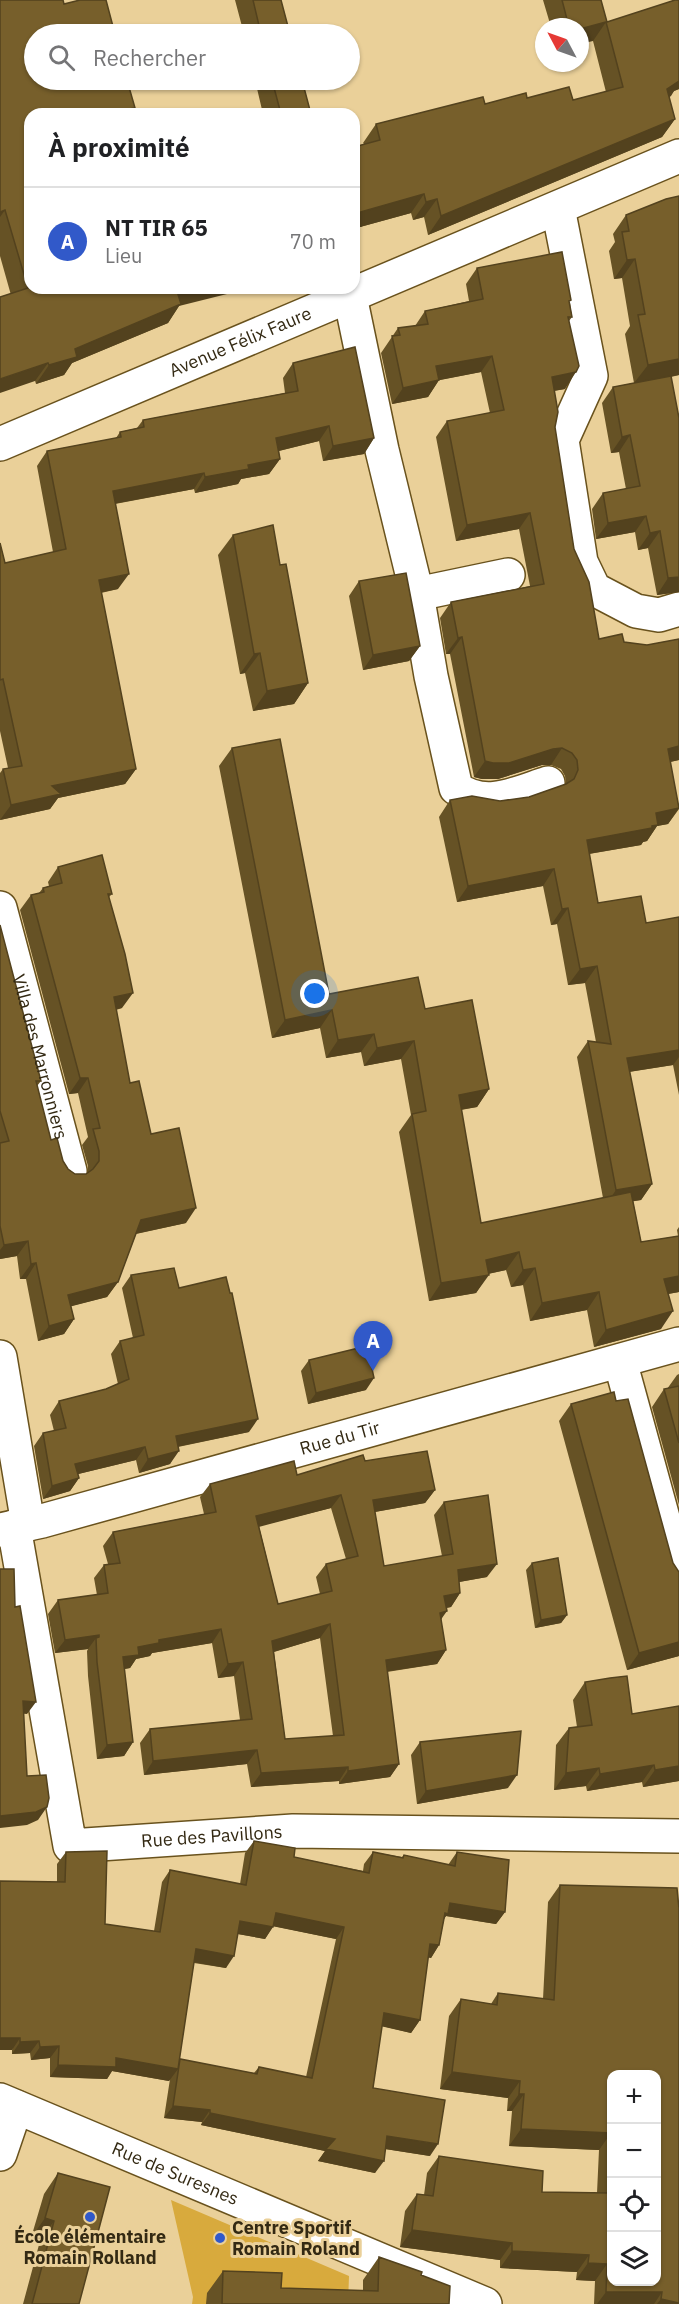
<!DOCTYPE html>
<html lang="fr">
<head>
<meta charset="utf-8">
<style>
  body { margin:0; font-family:"IBM Plex Sans",sans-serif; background:#f2f2f2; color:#202124 }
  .controls { position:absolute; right:18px; bottom:18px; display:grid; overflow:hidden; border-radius:12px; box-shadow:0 2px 4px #0004 }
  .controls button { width:54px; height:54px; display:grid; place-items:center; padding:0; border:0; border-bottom:2px solid #e0e0e0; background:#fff; color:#202124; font:30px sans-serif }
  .compass { position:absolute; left:535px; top:18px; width:54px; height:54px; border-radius:50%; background:#fff; box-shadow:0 2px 4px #0004; rotate:311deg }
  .you { position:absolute; left:315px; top:994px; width:21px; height:21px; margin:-15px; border:4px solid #fff; border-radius:50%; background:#1a73e8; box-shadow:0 0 0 9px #1a73e833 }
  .badge { display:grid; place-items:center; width:39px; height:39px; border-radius:50%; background:#3159c9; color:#fff; font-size:20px; font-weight:700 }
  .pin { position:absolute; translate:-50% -50px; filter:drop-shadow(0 2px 3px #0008) }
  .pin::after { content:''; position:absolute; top:32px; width:21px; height:18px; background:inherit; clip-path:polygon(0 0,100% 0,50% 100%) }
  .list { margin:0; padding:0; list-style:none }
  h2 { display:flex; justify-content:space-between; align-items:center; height:78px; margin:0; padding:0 24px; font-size:26px }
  h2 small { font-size:20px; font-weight:400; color:#757577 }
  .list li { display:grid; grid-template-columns:39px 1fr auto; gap:18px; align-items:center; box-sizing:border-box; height:108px; padding:0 24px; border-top:2px solid #e0e0e0 }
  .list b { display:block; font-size:22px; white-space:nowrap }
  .list p { margin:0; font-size:20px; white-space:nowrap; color:#757577 }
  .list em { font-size:20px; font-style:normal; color:#757577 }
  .icon { flex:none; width:33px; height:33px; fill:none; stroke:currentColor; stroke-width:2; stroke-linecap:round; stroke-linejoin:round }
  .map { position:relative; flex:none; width:679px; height:2304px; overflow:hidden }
  .search { position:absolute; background:#fff; box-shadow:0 2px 4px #0004; left:24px; top:24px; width:336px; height:66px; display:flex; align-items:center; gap:15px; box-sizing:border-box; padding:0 21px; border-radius:33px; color:#757577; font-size:22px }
  .panel { position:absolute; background:#fff; box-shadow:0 2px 4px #0004; left:24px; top:108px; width:336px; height:186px; border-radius:18px }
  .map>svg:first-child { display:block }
  .green { fill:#d8aa3d }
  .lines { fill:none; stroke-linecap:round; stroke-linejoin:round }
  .minor-casing { stroke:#69521d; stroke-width:36 }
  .minor { stroke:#fff; stroke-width:33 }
  .wall { fill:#665225; fill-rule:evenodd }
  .shaded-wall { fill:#53421e }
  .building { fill:#775f2b; stroke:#53421e; stroke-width:1.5; fill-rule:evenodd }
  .poi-dot { fill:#3159c9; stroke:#ead099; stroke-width:2 }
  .labels { text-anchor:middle; stroke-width:6; stroke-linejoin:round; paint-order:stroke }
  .street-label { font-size:18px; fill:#332913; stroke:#ead099 }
  .poi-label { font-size:18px; font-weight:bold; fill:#332913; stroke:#ead099; text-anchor:start }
</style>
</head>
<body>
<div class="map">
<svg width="679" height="2304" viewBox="0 0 679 2304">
  <rect width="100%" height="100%" fill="#ead099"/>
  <path class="green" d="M 171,2200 L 349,2276 L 348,2304 L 192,2304 L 193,2297 Z"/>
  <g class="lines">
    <g class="minor-casing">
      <g id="minor">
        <path d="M 558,208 L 591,376 L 562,440 L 581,562 L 594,589 L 636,611 L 659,615 L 679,609"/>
        <path d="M 350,296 L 382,450 L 417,594 L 431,676 L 456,788 C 485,810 517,793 548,783"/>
        <path id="s1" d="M 0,444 L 679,156"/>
        <path d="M 417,594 L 508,575"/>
        <path id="s2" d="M 0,908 L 70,1171"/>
        <path d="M 0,1357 L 28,1524"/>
        <path d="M 620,1361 L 679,1576"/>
        <path id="s3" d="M 14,1527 L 70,1846 L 293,1831 L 679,1836"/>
        <path id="s4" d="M 0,1530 L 42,1521 L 679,1344"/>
        <path id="s5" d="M 0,2100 L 485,2304"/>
        <path d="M 0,2154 L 16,2107"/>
      </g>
    </g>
    <use href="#minor" class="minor"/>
  </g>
  <path class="wall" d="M 0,0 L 64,4 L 135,108 L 130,114 L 30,114 L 179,306 L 168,323 L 72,363 L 64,375 L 36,384 L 0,256 Z
    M 235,0 L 281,0 L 290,34 L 244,34 Z
    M 543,0 L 601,0 L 607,22 L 679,0 L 679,89 L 674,91 L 669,97 L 675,119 L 662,137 L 428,235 L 424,217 L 413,220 L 411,213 L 360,227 L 354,236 L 354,147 L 364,144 L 363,143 L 376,124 L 485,104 L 527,98 L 573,100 L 606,92 L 593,41 L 580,27 L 551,27 Z
    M 255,80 L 302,80 L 311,114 L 263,114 Z
    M 679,196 L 679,375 L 671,377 L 679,418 L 679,592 L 657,595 L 648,548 L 638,550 L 635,532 L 596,539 L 592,509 L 603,493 L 626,489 L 619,452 L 611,453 L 602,403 L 613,387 L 634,383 L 625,334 L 630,326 L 622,278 L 614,279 L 609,251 L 615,242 L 613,234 L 626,215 Z
    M 477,268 L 570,303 L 572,317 L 569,321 L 565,389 L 554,391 L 555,427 L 574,549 L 599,639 L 647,645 L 679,639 L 679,760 L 670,762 L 679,809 L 668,824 L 657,826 L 647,841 L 643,842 L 641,845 L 589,854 L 598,903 L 646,923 L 679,917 L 679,1095 L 673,1065 L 629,1072 L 652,1184 L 641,1200 L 633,1201 L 641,1242 L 678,1236 L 677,1230 L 679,1227 L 679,1292 L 668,1294 L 661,1329 L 594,1347 L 587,1310 L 530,1321 L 523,1285 L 511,1287 L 506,1270 L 488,1274 L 476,1293 L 429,1301 L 399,1132 L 411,1115 L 401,1059 L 364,1066 L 361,1052 L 326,1058 L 320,1028 L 272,1038 L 219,766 L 232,748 L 329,994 L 425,1009 L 489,1089 L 477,1107 L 461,1110 L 481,1223 L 603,1198 L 577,1057 L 588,1041 L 596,1042 L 585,983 L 568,985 L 557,924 L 551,925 L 543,886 L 457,902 L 439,817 L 450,800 L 500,801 L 529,797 L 566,784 L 565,776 L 561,769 L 551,765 L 542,765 L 498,779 L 482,779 L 474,777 L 450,654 L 446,654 L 440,618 L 451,602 L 530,586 L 519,529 L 456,541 L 436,437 L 447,421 L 490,413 L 481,372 L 439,380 L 428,397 L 392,404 L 381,353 L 398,328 L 415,326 L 425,311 L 469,301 L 466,284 Z
    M 293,363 L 374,438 L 364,454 L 323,461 L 319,441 L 279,451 L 280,459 L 269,474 L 241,479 L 238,484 L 195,493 L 194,489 L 115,504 L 118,589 L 101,593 L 136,769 L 125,784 L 58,798 L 50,809 L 0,820 L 0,773 L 3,769 L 8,768 L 0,731 L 0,543 L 5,563 L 53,552 L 37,466 L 47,451 L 116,438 L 120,432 L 137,428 L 143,420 L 285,393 L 283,378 Z
    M 233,535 L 280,565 L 308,683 L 294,704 L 253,711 L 245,673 L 240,674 L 218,555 Z
    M 359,581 L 420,646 L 409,661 L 363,670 L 349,596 Z
    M 58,867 L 112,894 L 109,897 L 122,1008 L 116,1010 L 130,1083 L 186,1223 L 136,1234 L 118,1282 L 107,1297 L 71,1306 L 74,1319 L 64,1334 L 38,1341 L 26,1279 L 20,1279 L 17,1256 L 0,1259 L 0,925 L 41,1081 L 37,1086 L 51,1140 L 68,1169 L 75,1174 L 86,1174 L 88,1173 L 88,1166 L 82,1145 L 88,1137 L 78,1093 L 69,1094 L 20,910 L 31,895 L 39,893 L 43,888 L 49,886 L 48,882 Z
    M 131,1275 L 179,1288 L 249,1432 L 178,1447 L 170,1464 L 139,1473 L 136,1460 L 78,1474 L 79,1478 L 70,1491 L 43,1499 L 34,1446 L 43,1433 L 54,1431 L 50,1415 L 59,1401 L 106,1389 L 118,1384 L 111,1354 L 120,1341 L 133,1338 L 122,1288 Z
    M 309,1360 L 366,1390 L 308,1404 L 301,1371 Z
    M 679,1374 L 679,1505 L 652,1407 L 664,1389 L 667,1389 L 677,1375 Z
    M 571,1404 L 678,1571 L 679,1656 L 627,1670 L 559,1421 Z
    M 365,1461 L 435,1490 L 425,1503 L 375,1512 L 384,1566 L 442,1556 L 434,1515 L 444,1502 L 487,1577 L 459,1582 L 460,1593 L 451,1607 L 446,1608 L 441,1620 L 446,1650 L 437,1664 L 387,1672 L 399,1764 L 390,1777 L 339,1784 L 339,1781 L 251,1787 L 247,1764 L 144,1775 L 140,1743 L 150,1729 L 240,1720 L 234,1676 L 218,1678 L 212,1643 L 152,1653 L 150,1656 L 136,1659 L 130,1668 L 124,1669 L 133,1742 L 124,1756 L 97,1759 L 88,1676 L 87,1651 L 88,1649 L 55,1653 L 48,1614 L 58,1600 L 97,1595 L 94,1578 L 104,1565 L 108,1564 L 103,1546 L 113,1532 L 204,1514 L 200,1497 L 210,1484 L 297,1475 ZM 331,1508 L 346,1559 L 326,1564 L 316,1577 L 320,1594 L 278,1604 L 259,1526 ZM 320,1638 L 333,1736 L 285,1739 L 274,1652 Z
    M 532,1563 L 567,1615 L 561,1623 L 535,1628 L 526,1570 Z
    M 585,1682 L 632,1714 L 679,1706 L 679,1781 L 643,1787 L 642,1782 L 587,1791 L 586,1786 L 554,1790 L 556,1745 L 569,1728 L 577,1727 L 573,1700 Z
    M 420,1742 L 508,1788 L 417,1804 L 411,1755 Z
    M 254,1841 L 294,1857 L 363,1871 L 364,1864 L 373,1852 L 402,1857 L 404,1855 L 448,1865 L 457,1852 L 505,1912 L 496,1924 L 446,1916 L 444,1919 L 439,1945 L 431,1958 L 428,1957 L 420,2020 L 411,2033 L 382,2026 L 373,2088 L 430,2156 L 385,2149 L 375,2173 L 318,2161 L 325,2151 L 201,2125 L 202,2122 L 164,2118 L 170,2079 L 169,2081 L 112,2071 L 107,2079 L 50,2077 L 50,2058 L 31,2060 L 30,2053 L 12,2054 L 12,2050 L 57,1882 L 57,1864 L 66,1852 L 105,1924 L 154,1931 L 162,1882 L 170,1870 L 240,1884 L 245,1853 ZM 273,1926 L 336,1939 L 306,2077 L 259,2067 L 254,2073 L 179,2061 L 194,1963 L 226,1968 L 238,1934 L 265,1939 Z
    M 560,1885 L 679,2304 L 594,2304 L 595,2281 L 576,2280 L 577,2272 L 500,2268 L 500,2260 L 400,2247 L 405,2211 L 417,2194 L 424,2195 L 427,2173 L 439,2156 L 542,2192 L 597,2193 L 599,2150 L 509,2146 L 512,2111 L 507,2111 L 508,2098 L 440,2089 L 449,2016 L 461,1999 L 491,2004 L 498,1993 L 543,1999 L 548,1902 Z
    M 58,2173 L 79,2304 L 23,2304 L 40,2241 L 31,2238 L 44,2194 Z
    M 379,2257 L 421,2275 L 449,2304 L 206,2304 L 207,2293 L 223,2271 L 281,2288 L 363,2291 L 363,2280 Z"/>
  <path class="shaded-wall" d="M 606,22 L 593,41 L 580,44 L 580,29 Z
    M 679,81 L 679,89 L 674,91 L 671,96 L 654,108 L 667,89 Z
    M 135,108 L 130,114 L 129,109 Z
    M 675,119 L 662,137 L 428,235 L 441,216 Z
    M 424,194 L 411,213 L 360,227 L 354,236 L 354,218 L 357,213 Z
    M 437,199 L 424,217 L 413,220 L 426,202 Z
    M 5,210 L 0,217 L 0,212 Z
    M 635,259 L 622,278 L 614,279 L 627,260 Z
    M 190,288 L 251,288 L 179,306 L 168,323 L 72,363 L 64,375 L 36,384 L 49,365 L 75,349 L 177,291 Z
    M 492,356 L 481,372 L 425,383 L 436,366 Z
    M 679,359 L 679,375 L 634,383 L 648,365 Z
    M 48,363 L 35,381 L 0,393 L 0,379 Z
    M 576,372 L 565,389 L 540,393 L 552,377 Z
    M 439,380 L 428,397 L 392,404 L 403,388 Z
    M 329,426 L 319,441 L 266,454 L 276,438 Z
    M 630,435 L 619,452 L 611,453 L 622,437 Z
    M 374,438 L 364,454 L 323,461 L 333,446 Z
    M 280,459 L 269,474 L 241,479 L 238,484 L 195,493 L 205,477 L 248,465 Z
    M 204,473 L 194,489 L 102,506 L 113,491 Z
    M 530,513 L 519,529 L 456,541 L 467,525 Z
    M 646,516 L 635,532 L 596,539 L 608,523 Z
    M 660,531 L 648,548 L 638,550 L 650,533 Z
    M 129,574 L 118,589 L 88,595 L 99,580 Z
    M 679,577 L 679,592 L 657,595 L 668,578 Z
    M 462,637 L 450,654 L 446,654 L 458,638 Z
    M 420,646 L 409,661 L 363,670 L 373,655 Z
    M 260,653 L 245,673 L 240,674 L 254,654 Z
    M 308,683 L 294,704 L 253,711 L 267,691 Z
    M 679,746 L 679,760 L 656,765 L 668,749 Z
    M 562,748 L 551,765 L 542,765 L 498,779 L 482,779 L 474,777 L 485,761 Z
    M 136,769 L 125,784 L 58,798 L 50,809 L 0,820 L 11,805 L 52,786 Z
    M 679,808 L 668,824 L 657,826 L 647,841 L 643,842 L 641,845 L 576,856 L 587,840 L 656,813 Z
    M 554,869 L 543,886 L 457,902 L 468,886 Z
    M 568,908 L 557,924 L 551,925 L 562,909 Z
    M 597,966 L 585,983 L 568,985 L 580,969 Z
    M 133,993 L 122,1008 L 103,1012 L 114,997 Z
    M 332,1010 L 320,1028 L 272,1038 L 285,1020 Z
    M 374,1034 L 361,1052 L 326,1058 L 338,1040 Z
    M 414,1041 L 401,1059 L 364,1066 L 377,1048 Z
    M 679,1050 L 679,1057 L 673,1065 L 615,1074 L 627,1058 Z
    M 80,1078 L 88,1078 L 78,1093 L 69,1094 Z
    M 489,1089 L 477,1107 L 446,1112 L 459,1095 Z
    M 652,1184 L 641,1200 L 605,1206 L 616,1190 Z
    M 196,1208 L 186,1223 L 130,1235 L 141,1220 Z
    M 28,1241 L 17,1256 L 0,1259 L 0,1250 L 4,1245 Z
    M 519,1252 L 506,1270 L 473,1277 L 486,1260 Z
    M 36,1263 L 26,1279 L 20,1279 L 31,1264 Z
    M 535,1268 L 523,1285 L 511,1287 L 523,1270 Z
    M 489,1275 L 476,1293 L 429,1301 L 441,1283 Z
    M 679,1276 L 679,1292 L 651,1297 L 664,1279 Z
    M 118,1282 L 107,1297 L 57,1310 L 68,1295 Z
    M 599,1292 L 587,1310 L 530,1321 L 542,1303 Z
    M 673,1311 L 661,1329 L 594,1347 L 606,1330 Z
    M 74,1319 L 64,1334 L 38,1341 L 49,1326 Z
    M 374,1378 L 366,1390 L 308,1404 L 316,1393 Z
    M 258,1419 L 249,1432 L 166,1449 L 176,1436 Z
    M 145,1447 L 136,1460 L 66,1477 L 75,1464 Z
    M 179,1451 L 170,1464 L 139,1473 L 148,1459 Z
    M 79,1478 L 70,1491 L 43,1499 L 52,1486 Z
    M 435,1490 L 425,1503 L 363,1514 L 373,1500 Z
    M 341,1495 L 331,1508 L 247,1530 L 256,1516 Z
    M 497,1564 L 487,1577 L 448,1584 L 458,1570 Z
    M 460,1593 L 451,1607 L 435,1610 L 444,1596 Z
    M 447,1611 L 437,1625 L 440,1613 Z
    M 567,1615 L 561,1623 L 535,1628 L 541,1620 Z
    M 330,1624 L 320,1638 L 263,1655 L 272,1641 Z
    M 221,1629 L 212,1643 L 152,1653 L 150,1656 L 136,1659 L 130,1668 L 113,1671 L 123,1657 L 138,1647 L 159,1640 Z
    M 99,1635 L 96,1639 L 96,1638 L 88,1649 L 55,1653 L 65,1640 Z
    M 679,1642 L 679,1656 L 627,1670 L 639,1653 Z
    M 446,1650 L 437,1664 L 376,1673 L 386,1660 Z
    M 243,1662 L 234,1676 L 218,1678 L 228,1664 Z
    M 23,1701 L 36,1702 L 27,1714 L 14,1713 Z
    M 133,1742 L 124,1756 L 97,1759 L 107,1745 Z
    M 257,1750 L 247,1764 L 144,1775 L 153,1761 Z
    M 399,1764 L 390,1777 L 339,1784 L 348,1771 Z
    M 654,1765 L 642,1782 L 587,1791 L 600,1774 Z
    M 679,1766 L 679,1781 L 643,1787 L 655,1770 Z
    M 348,1767 L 339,1781 L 251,1787 L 261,1773 Z
    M 599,1768 L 586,1786 L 554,1790 L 566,1773 Z
    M 517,1775 L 508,1788 L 417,1804 L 426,1791 Z
    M 47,1807 L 38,1820 L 27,1825 L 0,1828 L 0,1816 Z
    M 450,1903 L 505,1912 L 496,1924 L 446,1916 L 439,1926 Z
    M 276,1913 L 344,1927 L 336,1939 L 267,1925 Z
    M 240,1921 L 273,1927 L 265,1939 L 232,1933 Z
    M 430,1944 L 439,1945 L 431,1958 L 421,1956 Z
    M 196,1949 L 234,1956 L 226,1968 L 187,1961 Z
    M 384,2013 L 420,2020 L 411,2033 L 376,2025 Z
    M 0,2038 L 20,2038 L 12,2050 L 0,2050 Z
    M 39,2041 L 30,2053 L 12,2054 L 20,2042 Z
    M 59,2046 L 50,2058 L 31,2060 L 40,2047 Z
    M 116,2058 L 178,2069 L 169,2081 L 112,2071 L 107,2079 L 50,2077 L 58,2065 Z
    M 452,2072 L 520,2081 L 508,2098 L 440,2089 Z
    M 519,2094 L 524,2094 L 512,2111 L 507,2111 Z
    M 173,2106 L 210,2110 L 202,2122 L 164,2118 Z
    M 210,2113 L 335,2139 L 384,2161 L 375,2173 L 318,2161 L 325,2151 L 201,2125 Z
    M 521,2129 L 611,2133 L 599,2150 L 509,2146 Z
    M 387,2136 L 438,2144 L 430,2156 L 379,2148 Z
    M 45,2218 L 54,2221 L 40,2241 L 31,2238 Z
    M 412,2230 L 512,2243 L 500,2260 L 400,2247 Z
    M 512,2251 L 589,2255 L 577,2272 L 500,2268 Z
    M 588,2263 L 607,2264 L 595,2281 L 576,2280 Z
    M 606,2292 L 662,2292 L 654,2304 L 597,2304 Z
    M 661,2299 L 679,2303 L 679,2304 L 657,2304 Z"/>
  <path class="building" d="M 0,0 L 63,0 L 64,4 L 80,0 L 106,0 L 115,34 L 34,34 L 34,80 L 127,80 L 135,108 L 129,109 L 130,114 L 30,114 L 30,288 L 190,288 L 177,291 L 181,304 L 75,349 L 77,357 L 49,365 L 48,363 L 0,379 L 0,297 L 28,288 L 5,210 L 0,212 Z
    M 253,0 L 281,0 L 290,34 L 261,34 Z
    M 562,0 L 601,0 L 607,22 L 675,0 L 679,0 L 679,81 L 667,89 L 675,119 L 441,216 L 437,199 L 426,202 L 424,194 L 357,213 L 361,226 L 354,228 L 354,147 L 380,140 L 376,124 L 483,97 L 485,104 L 526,93 L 527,98 L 569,87 L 573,100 L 623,87 L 606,22 L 580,29 L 580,27 L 569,27 Z
    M 272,80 L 302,80 L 311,114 L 281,114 Z
    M 679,196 L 679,359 L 648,365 L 638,315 L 645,314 L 635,259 L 627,260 L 622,232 L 629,231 L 626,215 L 666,199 Z
    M 562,252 L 571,300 L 569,301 L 572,317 L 568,317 L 579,366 L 576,372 L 552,377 L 558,412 L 555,427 L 574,549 L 589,582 L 599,639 L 622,634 L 624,642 L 647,645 L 679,639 L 679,746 L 668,749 L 679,808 L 656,813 L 658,825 L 652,826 L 652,828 L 587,840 L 598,903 L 641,896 L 646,923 L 679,917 L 679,1050 L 627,1058 L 652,1184 L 616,1190 L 588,1041 L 611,1044 L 597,966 L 580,969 L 568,908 L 562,909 L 554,869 L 468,886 L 450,800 L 472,796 L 500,801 L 529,797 L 566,784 L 574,779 L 578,770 L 577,760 L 572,753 L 562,748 L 553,749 L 509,763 L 493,763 L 485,761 L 462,637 L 458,638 L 451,602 L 544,584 L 530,513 L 467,525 L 447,421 L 504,410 L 492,356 L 436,366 L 439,380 L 403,388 L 392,336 L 400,335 L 398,328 L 428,324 L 425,311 L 483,299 L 477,268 Z
    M 355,347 L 374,438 L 333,446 L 329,426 L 276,438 L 280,459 L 248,465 L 249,469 L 205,477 L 204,473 L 113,491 L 129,574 L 99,580 L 136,769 L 52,786 L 61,794 L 11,805 L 3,769 L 22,766 L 3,679 L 0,680 L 0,543 L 5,563 L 66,549 L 47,451 L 121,437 L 120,432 L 144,427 L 143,420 L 298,391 L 293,363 Z
    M 671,376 L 679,418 L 679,577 L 668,578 L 660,531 L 650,533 L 646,516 L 608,523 L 603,493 L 640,486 L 630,435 L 622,437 L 613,387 Z
    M 273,525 L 280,565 L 286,564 L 308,683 L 267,691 L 260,653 L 254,654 L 233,535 Z
    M 406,573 L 420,646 L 373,655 L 359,581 Z
    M 280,739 L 329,994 L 418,977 L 425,1009 L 472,1000 L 489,1089 L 459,1095 L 481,1223 L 631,1192 L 641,1242 L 679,1236 L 679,1276 L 664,1279 L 673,1311 L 606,1330 L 599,1292 L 542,1303 L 535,1268 L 523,1270 L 519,1252 L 486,1260 L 489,1275 L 441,1283 L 412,1114 L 426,1111 L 414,1041 L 377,1048 L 374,1034 L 338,1040 L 332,1010 L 285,1020 L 232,748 Z
    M 102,855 L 112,894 L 108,894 L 125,954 L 133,993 L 114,997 L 130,1083 L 139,1081 L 151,1134 L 179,1128 L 196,1208 L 141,1220 L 118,1282 L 68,1295 L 74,1319 L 49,1326 L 36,1263 L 31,1264 L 28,1241 L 4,1245 L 0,1226 L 0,1143 L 9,1141 L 0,1111 L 0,925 L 41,1081 L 36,1081 L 51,1140 L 57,1138 L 63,1161 L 68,1169 L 75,1174 L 86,1174 L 93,1169 L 99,1161 L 99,1151 L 93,1129 L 100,1128 L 88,1078 L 80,1078 L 31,895 L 44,892 L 43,888 L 62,883 L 58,867 Z
    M 174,1268 L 179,1288 L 226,1277 L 230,1293 L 232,1293 L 258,1419 L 176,1436 L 179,1451 L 148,1459 L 145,1447 L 75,1464 L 79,1478 L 52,1486 L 43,1433 L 66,1428 L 59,1401 L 106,1389 L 129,1379 L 120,1341 L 144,1335 L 131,1275 Z
    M 367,1346 L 374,1378 L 316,1393 L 309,1360 Z
    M 679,1386 L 679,1443 L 664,1389 Z
    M 614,1392 L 616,1401 L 628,1399 L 673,1563 L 679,1572 L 679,1642 L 639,1653 L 571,1404 Z
    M 427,1451 L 435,1490 L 373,1500 L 384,1566 L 453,1554 L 444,1502 L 488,1495 L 497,1564 L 458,1570 L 460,1593 L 444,1596 L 447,1611 L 440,1613 L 446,1650 L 386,1660 L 399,1764 L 348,1771 L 348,1767 L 261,1773 L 257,1750 L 153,1761 L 150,1729 L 252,1719 L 243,1662 L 228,1664 L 221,1629 L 159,1640 L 159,1643 L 138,1647 L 139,1655 L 123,1657 L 133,1742 L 107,1745 L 97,1662 L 96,1638 L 99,1637 L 99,1635 L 65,1640 L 58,1600 L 108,1593 L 104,1565 L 120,1563 L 113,1532 L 216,1512 L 210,1484 L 294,1461 L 297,1475 L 363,1455 L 365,1461 ZM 341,1495 L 358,1556 L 326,1564 L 332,1591 L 278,1604 L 256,1516 ZM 330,1624 L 344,1735 L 285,1739 L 272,1641 Z
    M 558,1558 L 567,1615 L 541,1620 L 532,1563 Z
    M 0,1569 L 14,1569 L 15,1607 L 20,1606 L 36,1702 L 23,1701 L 27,1776 L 46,1775 L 49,1798 L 47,1807 L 36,1812 L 0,1816 Z
    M 627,1676 L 632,1714 L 679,1706 L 679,1766 L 655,1770 L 654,1765 L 600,1774 L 599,1768 L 566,1773 L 569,1728 L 592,1725 L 585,1682 L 610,1678 Z
    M 521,1731 L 517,1775 L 426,1791 L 420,1742 Z
    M 254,1841 L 295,1848 L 294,1857 L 369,1873 L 373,1852 L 403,1858 L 404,1855 L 455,1866 L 457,1852 L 509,1860 L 505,1912 L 450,1903 L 448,1914 L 445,1913 L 439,1945 L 430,1944 L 420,2020 L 384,2013 L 373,2088 L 445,2100 L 438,2144 L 387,2136 L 384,2161 L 326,2149 L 335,2139 L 210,2113 L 210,2110 L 173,2106 L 180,2059 L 257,2074 L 259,2067 L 312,2078 L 344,1927 L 276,1913 L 273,1927 L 240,1921 L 234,1956 L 196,1949 L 178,2069 L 116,2058 L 116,2067 L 58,2065 L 59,2046 L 40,2047 L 39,2041 L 20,2042 L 20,2038 L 0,2038 L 0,1881 L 65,1882 L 66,1852 L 107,1851 L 105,1924 L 160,1932 L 170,1870 L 246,1885 Z
    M 560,1885 L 677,1888 L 679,1909 L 679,2303 L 661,2299 L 662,2292 L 606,2292 L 607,2264 L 588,2263 L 589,2255 L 512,2251 L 512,2243 L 412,2230 L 417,2194 L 433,2196 L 439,2156 L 543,2171 L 542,2192 L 609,2193 L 611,2133 L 521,2129 L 524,2094 L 519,2094 L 520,2081 L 452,2072 L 461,1999 L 497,2005 L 498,1993 L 554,2000 ZM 612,2074 L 657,2074 L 657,2282 L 612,2282 Z
    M 58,2173 L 110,2187 L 79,2304 L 32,2304 L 54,2221 L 45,2218 Z
    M 379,2257 L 422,2272 L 421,2275 L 450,2286 L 449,2304 L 222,2304 L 223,2271 L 282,2273 L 281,2288 L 378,2291 Z"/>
  <g class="poi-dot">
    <circle cx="90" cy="2217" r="6"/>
    <circle cx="220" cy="2238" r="6"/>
  </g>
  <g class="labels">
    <g class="street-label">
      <text dy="6" stroke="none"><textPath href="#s1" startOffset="261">Avenue Félix Faure</textPath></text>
      <text dy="6" stroke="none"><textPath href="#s2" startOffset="154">Villa des Marronniers</textPath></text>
      <text dy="6" stroke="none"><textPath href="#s4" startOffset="352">Rue du Tir</textPath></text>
      <text dy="6" stroke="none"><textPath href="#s3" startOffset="466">Rue des Pavillons</textPath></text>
      <text dy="6" stroke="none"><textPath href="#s5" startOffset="190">Rue de Suresnes</textPath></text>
    </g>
    <g class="poi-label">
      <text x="232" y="2234">Centre Sportif<tspan x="232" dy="21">Romain Roland</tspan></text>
      <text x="90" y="2243" text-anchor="middle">École élémentaire<tspan x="90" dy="21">Romain Rolland</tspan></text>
    </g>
  </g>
</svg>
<div class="controls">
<button>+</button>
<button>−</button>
<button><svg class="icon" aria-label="locate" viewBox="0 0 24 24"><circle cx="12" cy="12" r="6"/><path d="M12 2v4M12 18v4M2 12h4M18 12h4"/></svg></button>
<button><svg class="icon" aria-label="layers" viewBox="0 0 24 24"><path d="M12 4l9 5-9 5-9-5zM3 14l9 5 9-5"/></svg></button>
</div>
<svg class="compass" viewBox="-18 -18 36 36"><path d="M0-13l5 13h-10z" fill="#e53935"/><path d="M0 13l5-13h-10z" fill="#757577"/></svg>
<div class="you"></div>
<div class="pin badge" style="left:373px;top:1371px">A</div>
<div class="search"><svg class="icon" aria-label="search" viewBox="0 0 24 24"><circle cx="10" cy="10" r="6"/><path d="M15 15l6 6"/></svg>Rechercher</div>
<section class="panel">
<h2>À proximité<small></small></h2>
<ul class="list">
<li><span class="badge">A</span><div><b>NT TIR 65</b><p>Lieu</p></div><em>70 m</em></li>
</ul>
</section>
</div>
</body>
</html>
